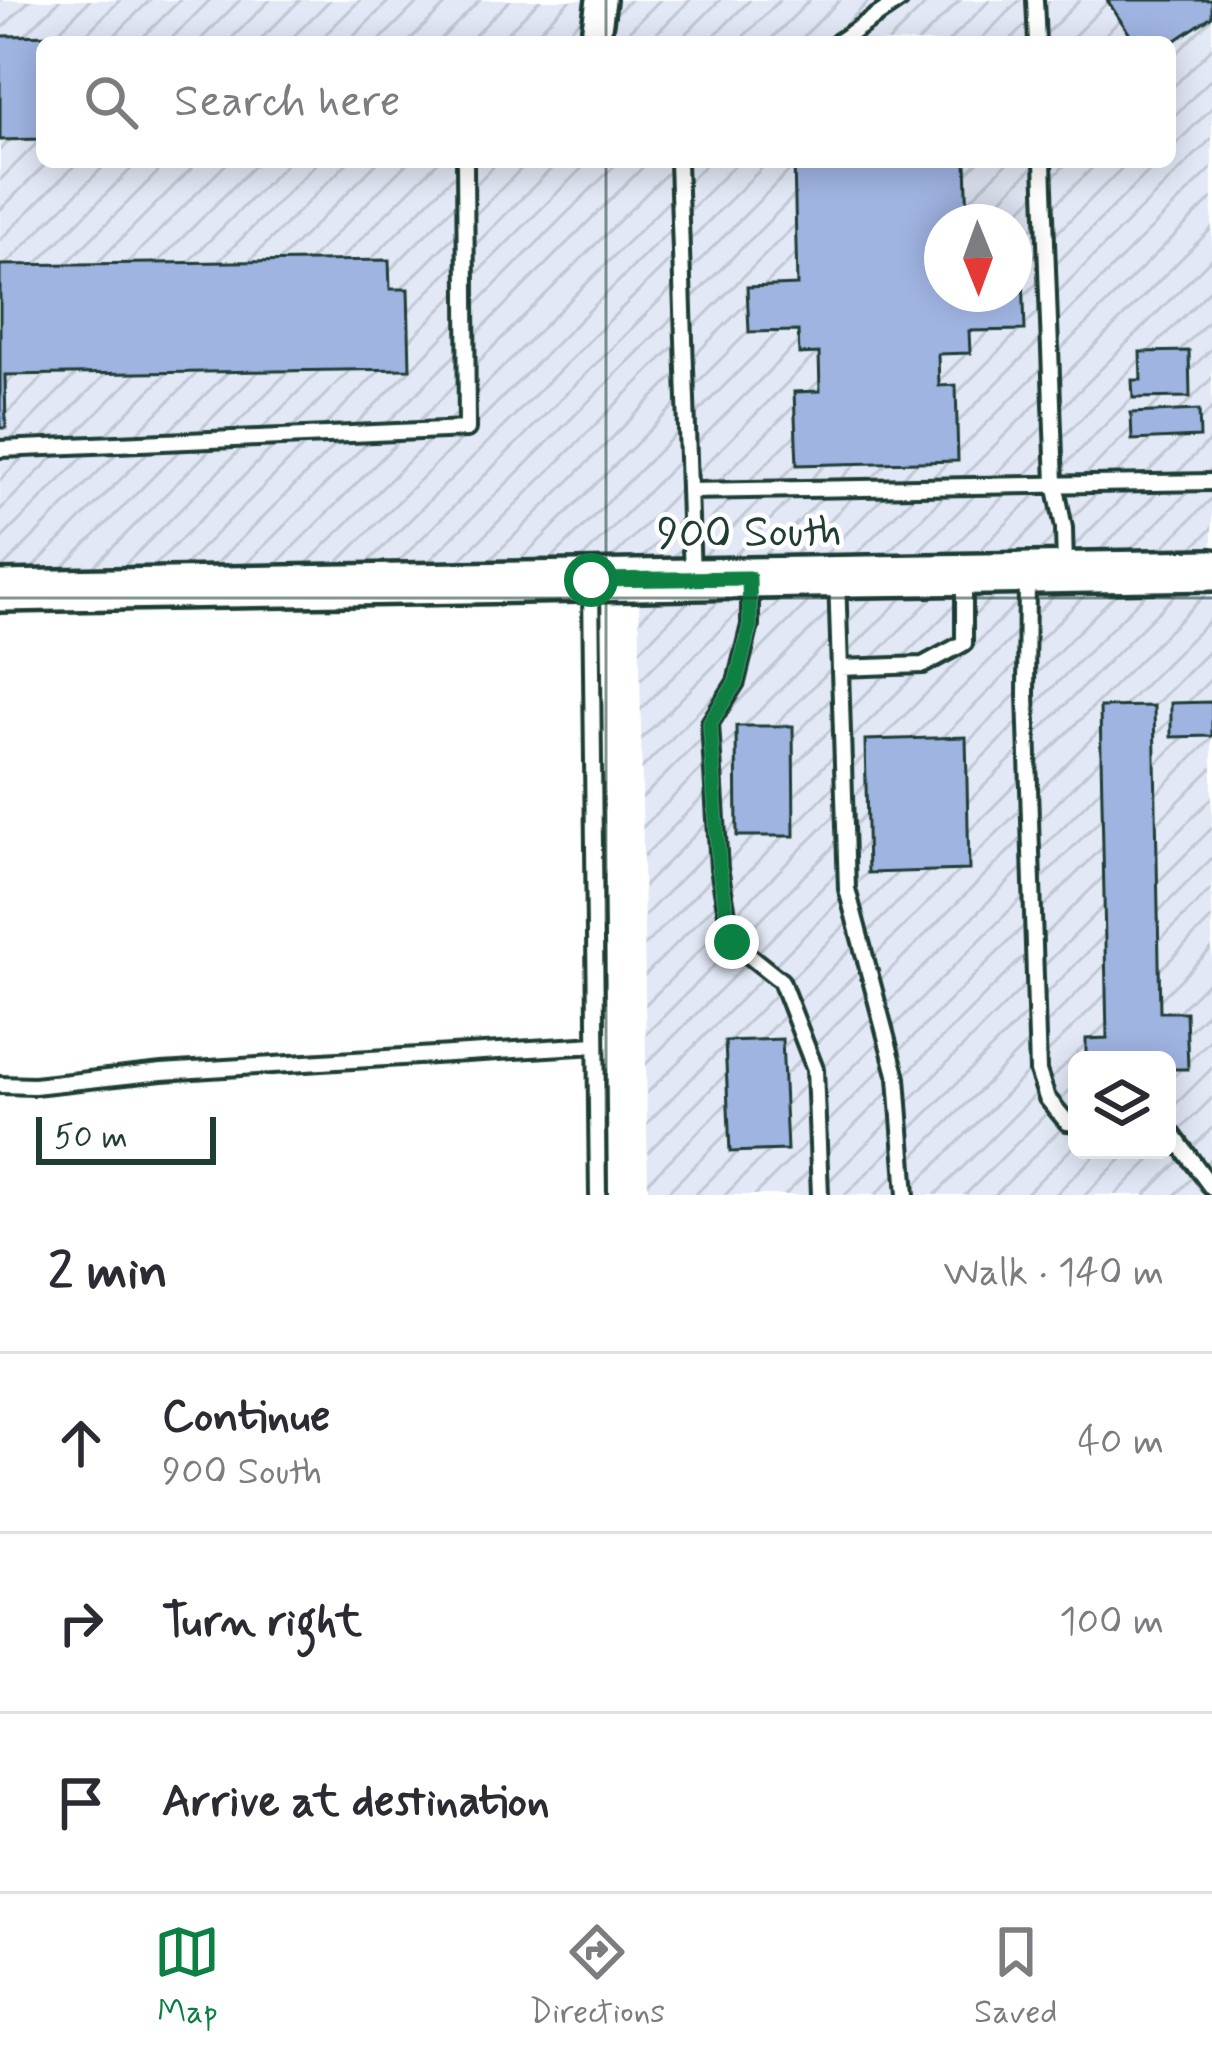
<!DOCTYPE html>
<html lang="en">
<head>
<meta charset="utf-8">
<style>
  body { margin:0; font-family:Mynerve,sans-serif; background:#f7f7f7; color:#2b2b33 }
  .controls { position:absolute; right:36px; bottom:36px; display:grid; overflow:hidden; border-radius:18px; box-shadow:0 6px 30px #0003 }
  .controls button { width:108px; height:108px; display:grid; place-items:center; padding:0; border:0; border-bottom:3px solid #e1e1e2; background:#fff; color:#2b2b33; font:60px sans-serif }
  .compass { position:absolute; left:924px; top:204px; width:108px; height:108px; border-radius:50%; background:#fff; box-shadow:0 6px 30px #0003; rotate:179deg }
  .scale { position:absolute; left:36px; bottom:30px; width:180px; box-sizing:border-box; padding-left:12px; border:6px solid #1f3d34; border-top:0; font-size:33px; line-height:42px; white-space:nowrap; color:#1f3d34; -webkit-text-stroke:9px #fff; paint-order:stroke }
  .stop { position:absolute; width:36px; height:36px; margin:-27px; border:9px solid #0b8043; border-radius:50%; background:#fff }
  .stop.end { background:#0b8043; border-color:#fff; box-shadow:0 3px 12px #0008 }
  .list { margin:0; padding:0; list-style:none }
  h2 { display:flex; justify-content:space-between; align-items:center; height:156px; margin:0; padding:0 48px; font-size:51px }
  h2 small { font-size:39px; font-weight:400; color:#7c7c81 }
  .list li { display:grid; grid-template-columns:78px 1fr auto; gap:36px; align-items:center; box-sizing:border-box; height:180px; padding:0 48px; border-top:3px solid #e1e1e2 }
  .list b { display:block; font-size:45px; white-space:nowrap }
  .list p { margin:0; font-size:39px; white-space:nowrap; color:#7c7c81 }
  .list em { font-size:39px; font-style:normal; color:#7c7c81 }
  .icon { flex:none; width:66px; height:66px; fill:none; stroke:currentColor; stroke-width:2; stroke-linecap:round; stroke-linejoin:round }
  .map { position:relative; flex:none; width:1212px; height:1195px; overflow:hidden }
  .search { position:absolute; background:#fff; box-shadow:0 6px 30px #0003; left:36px; right:36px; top:36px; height:132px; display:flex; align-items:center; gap:30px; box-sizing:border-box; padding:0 42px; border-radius:18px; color:#7c7c81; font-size:45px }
  .sheet { height:696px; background:#fff }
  nav { display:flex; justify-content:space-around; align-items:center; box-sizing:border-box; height:168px; border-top:3px solid #e1e1e2; background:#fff; font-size:33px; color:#7c7c81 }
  nav a { display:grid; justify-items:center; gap:6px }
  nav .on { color:#0b8043 }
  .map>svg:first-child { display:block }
  .industrial { fill:url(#industrial-furrows); fill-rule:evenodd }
  .building { fill:#a0b4e2; stroke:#1f3d34; stroke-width:3; fill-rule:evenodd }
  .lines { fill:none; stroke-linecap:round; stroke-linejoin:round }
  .lane-casing { stroke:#1f3d34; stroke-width:22 }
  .street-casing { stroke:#1f3d34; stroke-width:36 }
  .secondary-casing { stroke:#1f3d34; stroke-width:48 }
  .lane { stroke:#fff; stroke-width:14 }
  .street { stroke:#fff; stroke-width:27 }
  .secondary { stroke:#fff; stroke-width:39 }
  .route { stroke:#0b8043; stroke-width:15 }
  .grid { fill:none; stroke:#1f3d34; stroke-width:3; stroke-opacity:0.55 }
  .labels { text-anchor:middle; stroke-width:9; stroke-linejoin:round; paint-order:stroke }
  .street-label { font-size:45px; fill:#1f3d34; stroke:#fff }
</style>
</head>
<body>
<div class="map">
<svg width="1212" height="1195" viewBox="0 0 1212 1195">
  <defs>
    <pattern id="industrial-furrows" width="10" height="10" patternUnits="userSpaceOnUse" patternTransform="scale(3)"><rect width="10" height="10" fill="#e2e8f6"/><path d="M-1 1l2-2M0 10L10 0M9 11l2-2" fill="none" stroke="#c1c8d4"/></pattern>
  </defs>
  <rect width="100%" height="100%" fill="#fff"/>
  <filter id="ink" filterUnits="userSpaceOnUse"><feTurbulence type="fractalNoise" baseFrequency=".00833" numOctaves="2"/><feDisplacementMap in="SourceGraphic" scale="24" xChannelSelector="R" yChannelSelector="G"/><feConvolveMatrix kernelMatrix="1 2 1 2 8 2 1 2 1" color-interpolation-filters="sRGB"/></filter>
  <g filter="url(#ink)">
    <path class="industrial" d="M 0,0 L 1212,0 L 1212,1195 L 648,1195 L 639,596 L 0,607 ZM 42,42 L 1170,42 L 1170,162 L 42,162 ZM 942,222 L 1014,222 L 1014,294 L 942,294 ZM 1077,1060 L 1167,1060 L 1167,1150 L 1077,1150 Z"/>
    <path class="building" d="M 1107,0 L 1212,0 L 1212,16 L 1170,44 L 1135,42 Z
      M 63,35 L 64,42 L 42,42 L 42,139 L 0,140 L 0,36 Z
      M 794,162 L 966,162 L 968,220 L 1021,219 L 1025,330 L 969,331 L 970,353 L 938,354 L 939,386 L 956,385 L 958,461 L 797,465 L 794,392 L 820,391 L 819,353 L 799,354 L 798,331 L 749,332 L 747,287 L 797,285 ZM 942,222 L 1014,222 L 1014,294 L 942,294 Z
      M 389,260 L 390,289 L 408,289 L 410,369 L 5,375 L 6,428 L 0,428 L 0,265 Z
      M 1189,351 L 1190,397 L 1133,398 L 1132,380 L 1141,380 L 1140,352 Z
      M 1199,410 L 1200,437 L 1132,440 L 1131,413 Z
      M 1212,702 L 1212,736 L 1171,737 L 1171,703 Z
      M 1154,706 L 1160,1012 L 1186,1012 L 1188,1069 L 1167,1069 L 1167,1060 L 1086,1060 L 1086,1039 L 1107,1038 L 1100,707 Z
      M 736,726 L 793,726 L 794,836 L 737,836 Z
      M 966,737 L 969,870 L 868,873 L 865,740 Z
      M 782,1039 L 787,1150 L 730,1152 L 725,1041 Z"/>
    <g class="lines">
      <g class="lane-casing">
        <path id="lane" d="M 1035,0 L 1037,42
          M 838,42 L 900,0
          M 678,162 L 692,577
          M 1043,162 L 1055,483 L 1064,528 L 1065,567
          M 0,449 L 467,429 L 465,162
          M 689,491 L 1212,482
          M 837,577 L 847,889 L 897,1078 L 906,1195
          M 1027,578 L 1026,694 L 1038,1071 L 1047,1098 L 1067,1122 L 1077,1123
          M 750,583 L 750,625 L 736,682 L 710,723 L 719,868 L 732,942 L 781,981 L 815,1069 L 820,1195
          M 591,585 L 598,1195
          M 840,668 L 923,665 L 964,643 L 964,579
          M 0,1085 L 34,1086 L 162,1072 L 596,1045
          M 1167,1127 L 1212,1188"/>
      </g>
      <g class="street-casing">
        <path id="street" d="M 595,42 L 601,0"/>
      </g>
      <g class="secondary-casing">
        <path id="secondary" d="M 0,591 L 1212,570"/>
      </g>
      <use href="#lane" class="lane"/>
      <use href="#street" class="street"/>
      <use href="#secondary" class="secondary"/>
    </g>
  </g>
  <g class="lines" filter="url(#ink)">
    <path class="route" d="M 591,580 L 749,578 L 750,625 L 736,682 L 710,723 L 719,868 L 732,942"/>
  </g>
  <path class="grid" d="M 606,0 L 606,42M 606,162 L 606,1195M 0,598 L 1212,598"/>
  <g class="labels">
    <g class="street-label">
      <text transform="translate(749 530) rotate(-1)" y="16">900 South</text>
    </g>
  </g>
</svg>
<div class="controls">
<button><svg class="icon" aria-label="layers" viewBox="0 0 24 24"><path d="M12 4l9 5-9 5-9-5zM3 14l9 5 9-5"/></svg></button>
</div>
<svg class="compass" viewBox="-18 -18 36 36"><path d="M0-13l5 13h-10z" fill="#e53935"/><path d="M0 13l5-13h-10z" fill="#7c7c81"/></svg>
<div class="scale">50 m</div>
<div class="stop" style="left:591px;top:580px"></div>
<div class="stop end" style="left:732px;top:942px"></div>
<div class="search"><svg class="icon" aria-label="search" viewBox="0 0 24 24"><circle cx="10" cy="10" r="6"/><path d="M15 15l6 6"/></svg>Search here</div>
</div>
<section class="sheet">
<h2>2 min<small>Walk · 140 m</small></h2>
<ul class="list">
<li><svg class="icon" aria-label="ahead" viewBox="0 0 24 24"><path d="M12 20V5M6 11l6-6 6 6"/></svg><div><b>Continue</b><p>900 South</p></div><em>40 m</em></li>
<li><svg class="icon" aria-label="right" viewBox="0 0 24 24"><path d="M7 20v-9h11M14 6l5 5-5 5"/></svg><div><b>Turn right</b></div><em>100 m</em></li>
<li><svg class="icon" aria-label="arrive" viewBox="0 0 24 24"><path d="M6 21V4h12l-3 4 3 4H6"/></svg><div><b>Arrive at destination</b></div></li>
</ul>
</section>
<nav>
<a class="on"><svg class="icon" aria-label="map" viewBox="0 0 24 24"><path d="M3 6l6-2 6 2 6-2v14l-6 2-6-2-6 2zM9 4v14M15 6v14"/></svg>Map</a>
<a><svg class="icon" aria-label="directions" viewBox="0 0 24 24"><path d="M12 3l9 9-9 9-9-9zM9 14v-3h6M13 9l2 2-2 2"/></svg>Directions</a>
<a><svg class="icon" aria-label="saved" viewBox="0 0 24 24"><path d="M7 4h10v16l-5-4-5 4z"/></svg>Saved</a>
</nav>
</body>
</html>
